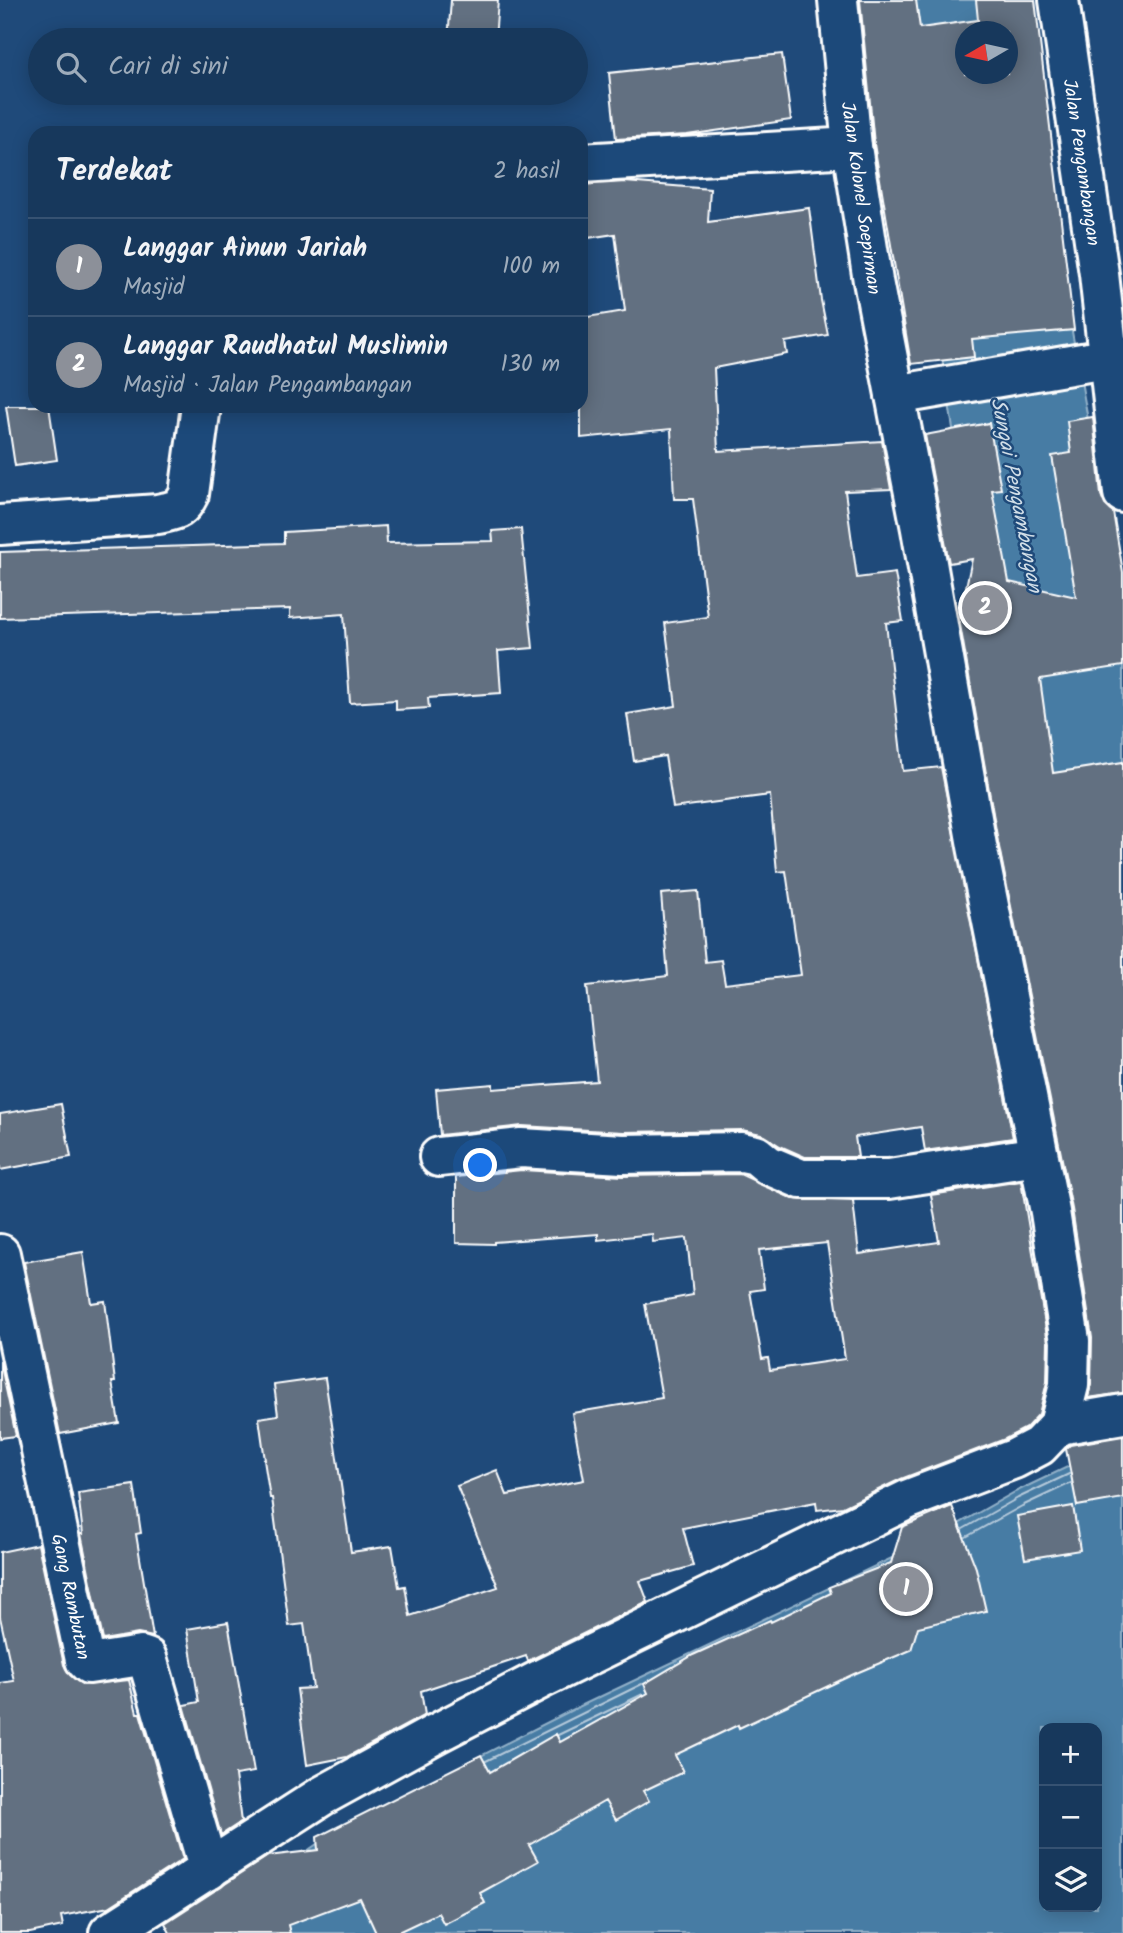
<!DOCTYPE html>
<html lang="id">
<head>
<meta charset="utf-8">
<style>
  body { margin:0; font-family:Kalam,sans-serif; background:#244365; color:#f1f3f6 }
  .controls { position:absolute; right:21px; bottom:21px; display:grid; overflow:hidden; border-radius:14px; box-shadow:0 4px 18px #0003 }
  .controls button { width:63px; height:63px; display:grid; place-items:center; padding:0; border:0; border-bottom:2px solid #365272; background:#17385c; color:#f1f3f6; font:35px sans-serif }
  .compass { position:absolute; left:955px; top:21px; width:63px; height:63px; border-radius:50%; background:#17385c; box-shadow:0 4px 18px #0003; rotate:261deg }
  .you { position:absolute; left:481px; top:1166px; width:24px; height:24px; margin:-18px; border:5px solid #fff; border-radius:50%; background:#1a73e8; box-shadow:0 0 0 10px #1a73e833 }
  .badge { display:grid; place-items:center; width:46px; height:46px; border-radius:50%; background:#8c9099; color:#fff; font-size:23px; font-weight:700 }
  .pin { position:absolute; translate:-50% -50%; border:4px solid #fff; box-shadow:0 2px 7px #0006 }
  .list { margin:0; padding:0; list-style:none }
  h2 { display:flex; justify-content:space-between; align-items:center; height:91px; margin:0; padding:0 28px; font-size:30px }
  h2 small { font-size:23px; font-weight:400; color:#9eacbb }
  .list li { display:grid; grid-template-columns:46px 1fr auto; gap:21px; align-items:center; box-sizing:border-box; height:98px; padding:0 28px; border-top:2px solid #365272 }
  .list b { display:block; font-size:26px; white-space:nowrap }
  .list p { margin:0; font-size:23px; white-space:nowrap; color:#9eacbb }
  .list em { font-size:23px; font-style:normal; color:#9eacbb }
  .icon { flex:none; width:38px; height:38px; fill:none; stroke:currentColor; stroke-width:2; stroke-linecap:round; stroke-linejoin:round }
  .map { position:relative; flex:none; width:1123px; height:1933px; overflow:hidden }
  .search { position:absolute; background:#17385c; box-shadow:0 4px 18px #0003; left:28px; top:28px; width:560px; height:77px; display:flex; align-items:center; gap:18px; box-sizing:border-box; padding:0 24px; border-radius:38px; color:#9eacbb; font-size:26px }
  .panel { position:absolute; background:#17385c; box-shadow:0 4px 18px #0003; left:28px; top:126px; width:560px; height:287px; border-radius:21px }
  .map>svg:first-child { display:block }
  .water { fill:#477ba4; stroke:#91b0c8; stroke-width:2; fill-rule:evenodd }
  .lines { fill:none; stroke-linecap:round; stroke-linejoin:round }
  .shore { stroke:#b5cadb; stroke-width:2 }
  .building { fill:#627081; stroke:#fff; stroke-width:2; fill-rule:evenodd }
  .street-casing { stroke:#fff; stroke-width:44 }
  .secondary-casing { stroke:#fff; stroke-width:44 }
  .street { stroke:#1f4a7a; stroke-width:38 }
  .secondary { stroke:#1f4a7a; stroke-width:38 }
  .labels { text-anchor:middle; stroke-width:5; stroke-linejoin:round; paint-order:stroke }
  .street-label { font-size:19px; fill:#fff; stroke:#1f4a7a }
  .water-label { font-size:21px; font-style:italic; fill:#d1dee8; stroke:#1f4a7a }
</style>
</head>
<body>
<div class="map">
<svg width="1123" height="1933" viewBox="0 0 1123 1933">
  <rect width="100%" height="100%" fill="#1f4a7a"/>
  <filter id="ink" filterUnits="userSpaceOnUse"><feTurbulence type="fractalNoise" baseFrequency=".0143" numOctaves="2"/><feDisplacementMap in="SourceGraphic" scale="14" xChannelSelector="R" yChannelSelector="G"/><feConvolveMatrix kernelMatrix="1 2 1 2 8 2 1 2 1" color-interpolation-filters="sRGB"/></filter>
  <g filter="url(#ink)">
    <path class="water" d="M 889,0 L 1025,0 L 1071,326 L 1114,563 L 1123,635 L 1123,1933 L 190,1933 L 344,1825 L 570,1711 L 932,1539 L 1015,1492 L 1097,1453 L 1119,1408 L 1098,1210 L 975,571 L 890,22 ZM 965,32 L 1007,32 L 1007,74 L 965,74 ZM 1044,1728 L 1097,1728 L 1097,1907 L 1044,1907 Z"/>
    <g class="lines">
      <path class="shore" d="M 963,1529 L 1018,1498 L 1069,1474
        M 966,1537 L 1022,1506 L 1071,1483
        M 558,1735 L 643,1694
        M 486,1761 L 642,1684"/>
    </g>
    <path class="building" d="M 451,0 L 498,0 L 495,40 L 448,40 Z
      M 860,0 L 916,0 L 920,28 L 978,20 L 976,0 L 1035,0 L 1074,330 L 972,339 L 974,357 L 911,364 L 874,144 ZM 965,32 L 1007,32 L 1007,74 L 965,74 Z
      M 782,54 L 791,120 L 687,135 L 616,139 L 609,73 Z
      M 625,182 L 710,189 L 708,222 L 809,208 L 821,300 L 828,335 L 785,342 L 787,354 L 714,368 L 718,451 L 882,441 L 891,489 L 845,491 L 857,578 L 895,573 L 903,621 L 886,623 L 903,771 L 941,767 L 1013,1138 L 925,1151 L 921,1127 L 855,1137 L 858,1157 L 805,1157 L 780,1146 L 761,1134 L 742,1130 L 623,1132 L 522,1126 L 440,1135 L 436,1089 L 493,1084 L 493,1089 L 597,1081 L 587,986 L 668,976 L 661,894 L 698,891 L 705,962 L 721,960 L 725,984 L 801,975 L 786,871 L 777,872 L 770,795 L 673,808 L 665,756 L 634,761 L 627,714 L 676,706 L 665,623 L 708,617 L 693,499 L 674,499 L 671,429 L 581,438 L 581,318 L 625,311 L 615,234 L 581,239 L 581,185 Z
      M 6,406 L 49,406 L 57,460 L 15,466 Z
      M 1093,417 L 1101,495 L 1105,505 L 1113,512 L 1123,572 L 1123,666 L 1040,679 L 1053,773 L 1123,762 L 1123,1393 L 1088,1398 L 1091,1385 L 1092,1338 L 1072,1209 L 998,842 L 959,619 L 972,559 L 949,563 L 925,435 L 989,423 L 1001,489 L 992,490 L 1009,582 L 1076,597 L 1052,456 L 1071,453 L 1067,421 Z
      M 386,526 L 387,543 L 493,541 L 492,531 L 521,529 L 533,648 L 498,651 L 501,693 L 428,698 L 429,708 L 396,710 L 396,700 L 350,703 L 344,614 L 290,618 L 290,609 L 0,618 L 0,552 L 284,543 L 284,532 Z
      M 61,1104 L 71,1157 L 0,1170 L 0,1114 Z
      M 522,1170 L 623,1176 L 740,1174 L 793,1199 L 853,1201 L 859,1254 L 939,1242 L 931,1195 L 1021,1181 L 1048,1342 L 1047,1382 L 1039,1414 L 1026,1428 L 1005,1439 L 901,1479 L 843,1507 L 817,1510 L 816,1502 L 683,1528 L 693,1566 L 640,1581 L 648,1602 L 528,1661 L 526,1656 L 421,1691 L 425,1715 L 347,1757 L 307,1765 L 297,1689 L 313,1688 L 304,1624 L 289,1626 L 272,1498 L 270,1498 L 264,1460 L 265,1460 L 259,1418 L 278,1415 L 274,1385 L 325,1378 L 351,1552 L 392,1546 L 399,1587 L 405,1586 L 410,1616 L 498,1587 L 457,1486 L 497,1470 L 507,1495 L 584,1480 L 572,1413 L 662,1398 L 645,1304 L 693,1295 L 687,1238 L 653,1242 L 652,1234 L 598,1240 L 598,1234 L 494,1242 L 494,1244 L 456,1243 L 456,1177 ZM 827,1243 L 845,1359 L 770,1370 L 768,1358 L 762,1359 L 750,1291 L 764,1289 L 759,1250 Z
      M 83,1252 L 91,1303 L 105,1301 L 115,1382 L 112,1382 L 119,1423 L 60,1434 L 24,1262 Z
      M 0,1361 L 16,1436 L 0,1438 Z
      M 1123,1436 L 1123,1498 L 1077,1506 L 1066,1449 L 1070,1445 Z
      M 134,1485 L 141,1533 L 136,1534 L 153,1637 L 138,1634 L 103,1640 L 81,1534 L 83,1534 L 78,1493 Z
      M 952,1506 L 976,1568 L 986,1611 L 918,1627 L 911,1650 L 854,1674 L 739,1728 L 738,1725 L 675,1755 L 683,1772 L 643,1791 L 649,1801 L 616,1820 L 605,1801 L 529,1845 L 538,1861 L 480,1893 L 485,1903 L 444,1924 L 438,1913 L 396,1933 L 376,1933 L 360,1898 L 288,1925 L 290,1933 L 170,1933 L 165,1923 L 268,1856 L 318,1850 L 317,1837 L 481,1755 L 490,1772 L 556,1734 L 560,1742 L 648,1693 L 644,1684 L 693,1655 L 770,1620 L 771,1622 L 831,1593 L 829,1587 L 891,1563 L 902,1527 Z
      M 1073,1506 L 1080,1550 L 1025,1559 L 1017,1516 Z
      M 38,1544 L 64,1665 L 70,1675 L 83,1685 L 129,1680 L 137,1713 L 140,1713 L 183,1859 L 109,1907 L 61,1916 L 63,1926 L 30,1933 L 0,1933 L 0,1683 L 14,1681 L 0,1617 L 0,1552 Z
      M 228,1622 L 254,1772 L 235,1775 L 241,1822 L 221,1835 L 184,1705 L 199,1702 L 187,1629 Z"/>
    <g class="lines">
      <g class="street-casing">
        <g id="street">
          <path id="s1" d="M 1059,0 L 1099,274 L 1123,493"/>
          <path d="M 581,163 L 852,147 L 838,0"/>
          <path d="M 895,395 L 1123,356"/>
          <path d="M 0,525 L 158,514 C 175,510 181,511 189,494 L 201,406"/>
          <path d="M 439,1157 L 521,1148 L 623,1154 L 742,1152 L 756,1155 L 768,1165 L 801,1179 L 889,1179 L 1038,1156"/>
          <path id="s2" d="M 0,1254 L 85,1660 L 89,1664 L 141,1656 L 147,1658 L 209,1870"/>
          <path d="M 1059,1425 L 1123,1414"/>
        </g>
      </g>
      <g class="secondary-casing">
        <path id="secondary" d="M 109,1933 L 322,1796 L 437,1733 L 545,1677 L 909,1499 L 1014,1459 L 1039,1446 L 1059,1425 L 1069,1385 L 1070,1341 L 1050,1212 L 977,846 L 921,529 L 873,281 L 852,147"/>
      </g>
      <use href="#street" class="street"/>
      <use href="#secondary" class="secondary"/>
    </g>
  </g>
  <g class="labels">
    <g class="street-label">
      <text dy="7" stroke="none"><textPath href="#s1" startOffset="164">Jalan Pengambangan</textPath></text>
      <text transform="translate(862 198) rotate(82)" y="7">Jalan Kolonel Soepirman</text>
      <text dy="7" stroke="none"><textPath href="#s2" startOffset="350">Gang Rambutan</textPath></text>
    </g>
    <g class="water-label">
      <text transform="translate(1017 495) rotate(79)" y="7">Sungai Pengambangan</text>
    </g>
  </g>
</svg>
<div class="controls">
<button>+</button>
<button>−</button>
<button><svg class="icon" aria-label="layers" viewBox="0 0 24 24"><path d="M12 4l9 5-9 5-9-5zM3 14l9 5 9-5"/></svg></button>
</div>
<svg class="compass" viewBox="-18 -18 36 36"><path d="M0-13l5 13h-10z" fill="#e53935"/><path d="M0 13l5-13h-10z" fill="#9eacbb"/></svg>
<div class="you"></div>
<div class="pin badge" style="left:906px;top:1589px">1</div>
<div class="pin badge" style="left:985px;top:608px">2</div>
<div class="search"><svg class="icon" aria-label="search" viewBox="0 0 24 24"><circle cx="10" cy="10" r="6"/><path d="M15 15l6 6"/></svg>Cari di sini</div>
<section class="panel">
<h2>Terdekat<small>2 hasil</small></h2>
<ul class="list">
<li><span class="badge">1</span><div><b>Langgar Ainun Jariah</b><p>Masjid</p></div><em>100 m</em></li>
<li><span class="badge">2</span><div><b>Langgar Raudhatul Muslimin</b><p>Masjid · Jalan Pengambangan</p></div><em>130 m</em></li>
</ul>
</section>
</div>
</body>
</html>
